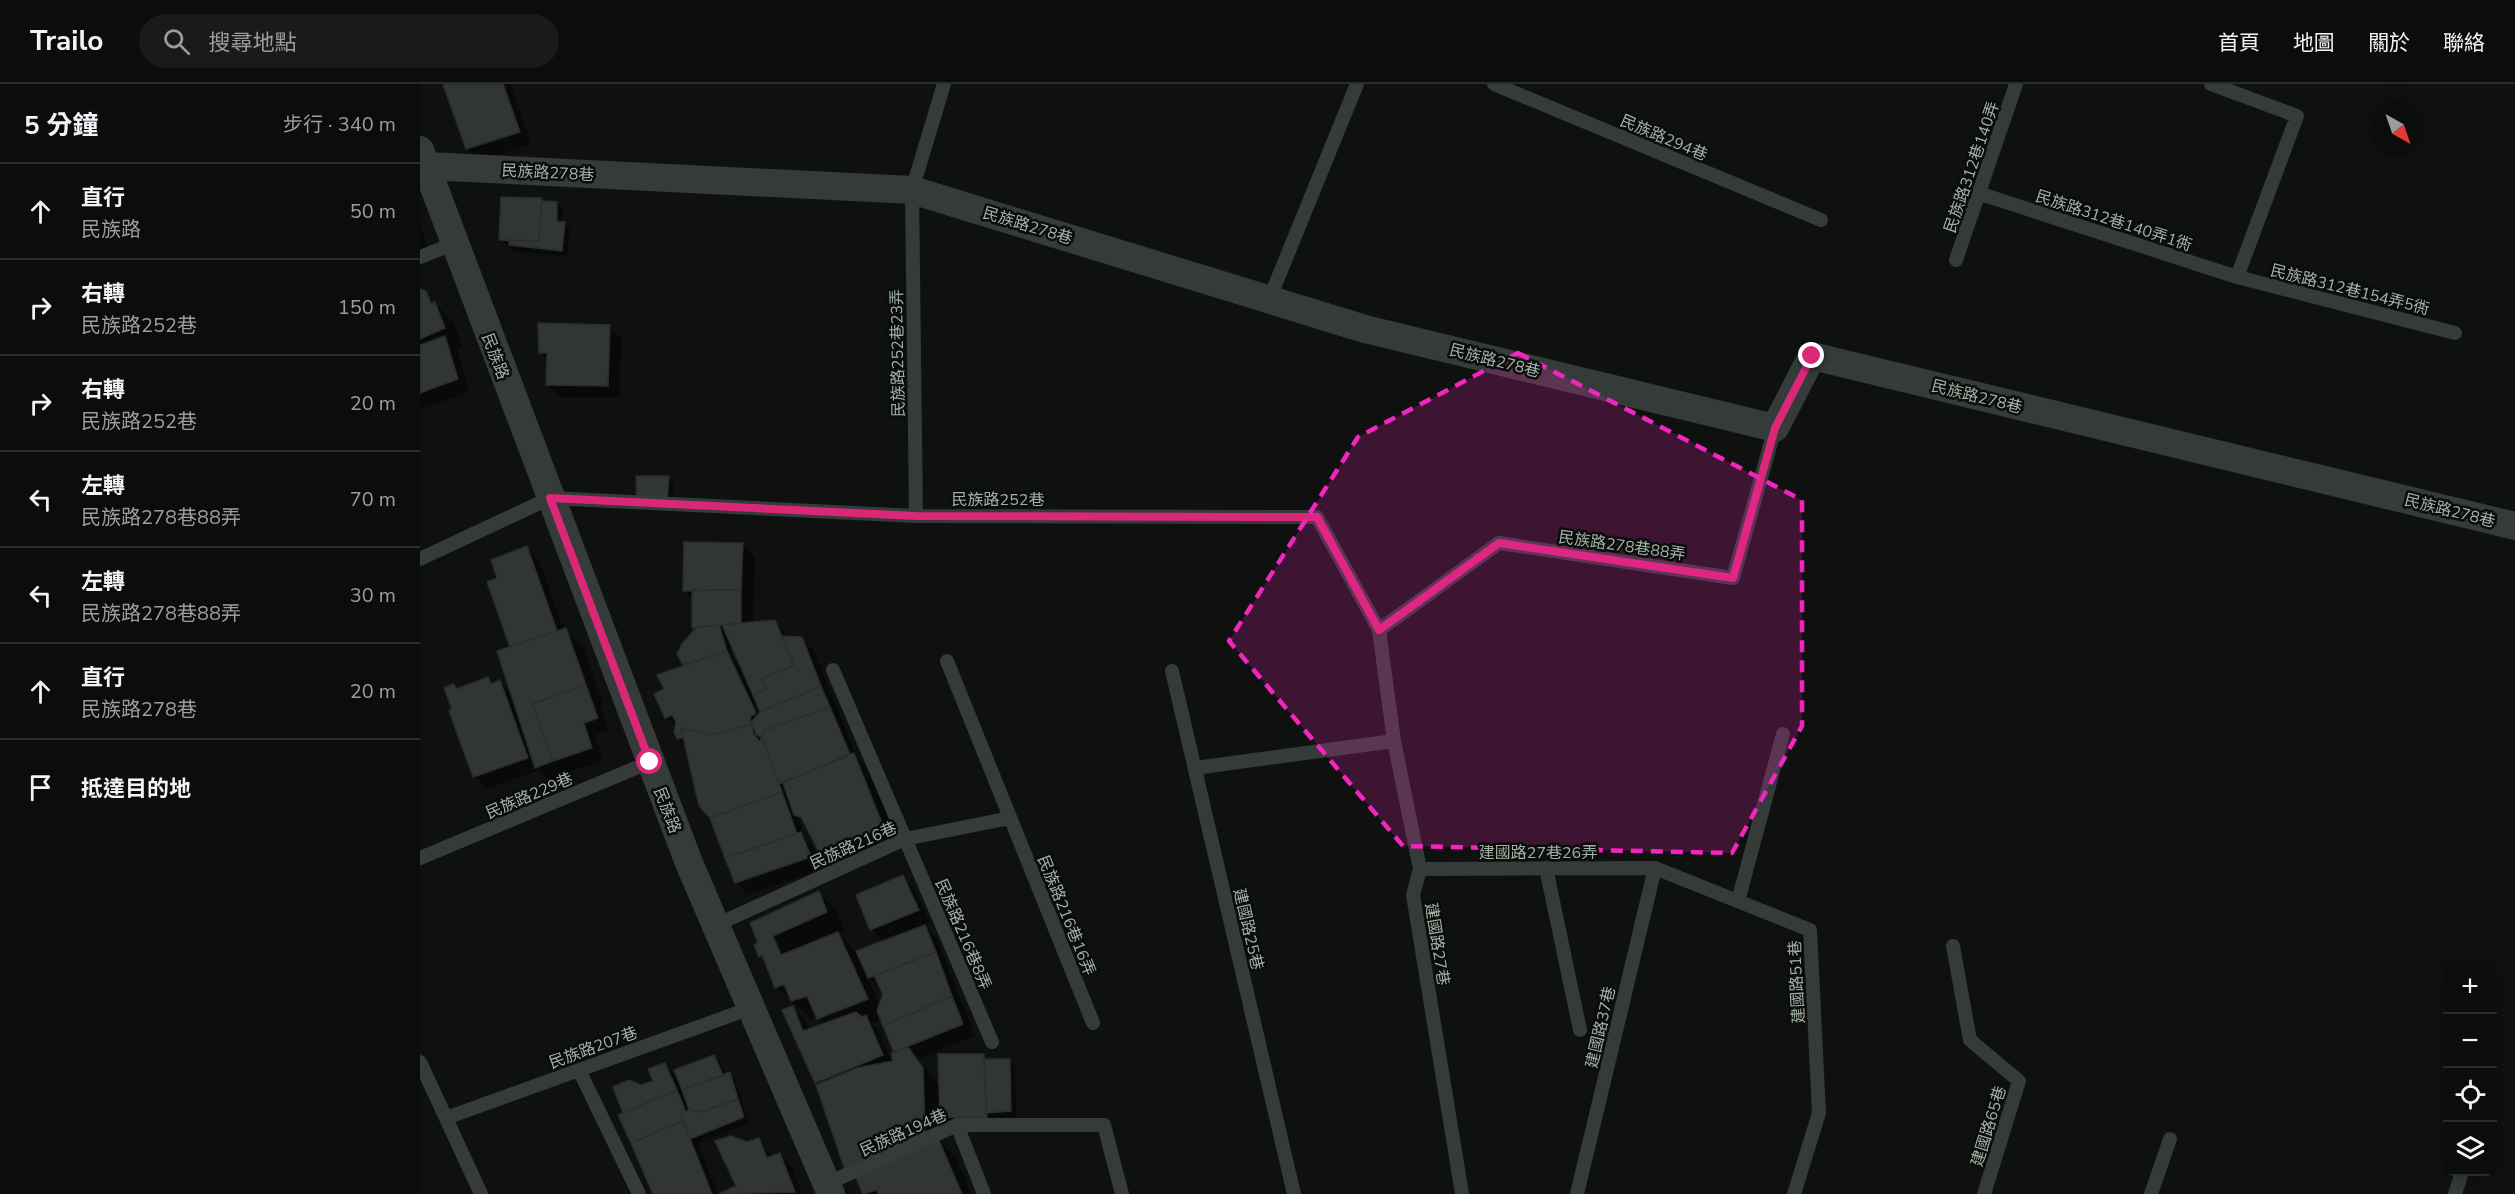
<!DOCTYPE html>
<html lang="zh-TW">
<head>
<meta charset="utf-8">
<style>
  body { margin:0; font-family:"Nunito Sans","Noto Sans TC",sans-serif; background:#191b1a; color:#f1f3f6 }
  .controls { position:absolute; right:18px; bottom:18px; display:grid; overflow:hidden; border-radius:12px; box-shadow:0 3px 15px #0003 }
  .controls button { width:54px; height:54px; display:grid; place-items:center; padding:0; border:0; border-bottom:2px solid #2b2d2d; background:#0b0d0c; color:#f1f3f6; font:30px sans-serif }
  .compass { position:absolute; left:1951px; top:18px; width:54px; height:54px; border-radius:50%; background:#0b0d0c; box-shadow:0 3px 15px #0003; rotate:140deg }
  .stop { position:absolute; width:18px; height:18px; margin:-14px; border:4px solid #db2777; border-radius:50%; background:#fff }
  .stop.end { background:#db2777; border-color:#fff; box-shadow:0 2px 6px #0008 }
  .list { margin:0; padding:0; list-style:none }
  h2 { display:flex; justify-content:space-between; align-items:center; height:78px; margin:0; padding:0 24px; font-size:26px }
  h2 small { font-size:20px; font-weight:400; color:#9a9c9d }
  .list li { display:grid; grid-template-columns:39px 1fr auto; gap:18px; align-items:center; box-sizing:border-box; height:96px; padding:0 24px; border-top:2px solid #2b2d2d }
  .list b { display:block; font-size:22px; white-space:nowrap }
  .list p { margin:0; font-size:20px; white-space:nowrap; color:#9a9c9d }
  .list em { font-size:20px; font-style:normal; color:#9a9c9d }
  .icon { flex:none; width:33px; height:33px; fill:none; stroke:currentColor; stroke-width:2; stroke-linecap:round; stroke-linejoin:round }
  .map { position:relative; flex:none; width:2095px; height:1110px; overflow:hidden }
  header { display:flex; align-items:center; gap:36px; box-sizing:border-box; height:84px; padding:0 30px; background:#0b0d0c; border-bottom:2px solid #2b2d2d }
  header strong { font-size:28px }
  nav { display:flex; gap:33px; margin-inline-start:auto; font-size:21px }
  .search { width:420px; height:54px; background:#191b1a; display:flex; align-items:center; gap:15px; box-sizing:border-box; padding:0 21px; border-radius:33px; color:#9a9c9d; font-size:22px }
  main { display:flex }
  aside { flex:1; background:#0b0d0c }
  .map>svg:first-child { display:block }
  .shadow { fill:#0007; fill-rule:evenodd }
  .building { fill:#313633; stroke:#292d2c; stroke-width:1.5 }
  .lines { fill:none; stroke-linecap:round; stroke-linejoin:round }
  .service { stroke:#343b38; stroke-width:14 }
  .minor { stroke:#343b38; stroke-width:28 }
  .route { stroke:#db2777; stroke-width:8 }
  .marked { fill:#f325bf; fill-opacity:0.2; stroke:#f325bf; stroke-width:4.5; stroke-dasharray:12 8; stroke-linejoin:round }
  .labels { text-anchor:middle; stroke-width:5; stroke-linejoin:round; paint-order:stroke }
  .street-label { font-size:16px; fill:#a0b2a5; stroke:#0b0c0b }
</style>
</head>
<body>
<header>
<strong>Trailo</strong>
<div class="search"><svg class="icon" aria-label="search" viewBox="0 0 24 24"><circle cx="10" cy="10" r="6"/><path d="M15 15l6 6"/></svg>搜尋地點</div>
<nav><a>首頁</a><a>地圖</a><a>關於</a><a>聯絡</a></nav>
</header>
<main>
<aside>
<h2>5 分鐘<small>步行 · 340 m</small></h2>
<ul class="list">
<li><svg class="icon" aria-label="ahead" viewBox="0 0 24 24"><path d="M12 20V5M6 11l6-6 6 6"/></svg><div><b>直行</b><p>民族路</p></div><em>50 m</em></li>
<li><svg class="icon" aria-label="right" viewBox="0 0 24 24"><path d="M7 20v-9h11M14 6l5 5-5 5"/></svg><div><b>右轉</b><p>民族路252巷</p></div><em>150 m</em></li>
<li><svg class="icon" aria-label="right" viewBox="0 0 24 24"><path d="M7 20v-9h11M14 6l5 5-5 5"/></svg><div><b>右轉</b><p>民族路252巷</p></div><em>20 m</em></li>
<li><svg class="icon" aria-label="left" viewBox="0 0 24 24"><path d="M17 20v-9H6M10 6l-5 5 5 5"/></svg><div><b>左轉</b><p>民族路278巷88弄</p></div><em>70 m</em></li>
<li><svg class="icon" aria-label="left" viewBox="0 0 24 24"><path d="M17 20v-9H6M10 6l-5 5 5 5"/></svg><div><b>左轉</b><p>民族路278巷88弄</p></div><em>30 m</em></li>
<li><svg class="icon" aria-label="ahead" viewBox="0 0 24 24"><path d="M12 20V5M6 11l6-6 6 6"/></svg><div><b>直行</b><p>民族路278巷</p></div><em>20 m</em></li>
<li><svg class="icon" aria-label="arrive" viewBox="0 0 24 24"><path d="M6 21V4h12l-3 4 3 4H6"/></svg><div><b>抵達目的地</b></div></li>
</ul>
</aside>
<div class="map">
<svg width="2095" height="1110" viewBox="0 0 2095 1110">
  <rect width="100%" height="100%" fill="#0f1110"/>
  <path class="shadow" d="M 25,0 L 91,0 L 111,60 L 60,77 L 47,64 Z
    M 121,115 L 125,119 L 137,119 L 143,125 L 143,139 L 150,145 L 147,172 L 93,168 L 81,155 Z
    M 0,141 L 12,173 L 0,177 Z
    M 0,207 L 5,209 L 33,238 L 43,262 L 37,265 L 49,307 L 0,326 Z
    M 189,242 L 201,254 L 200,313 L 140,313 L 128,301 L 128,276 L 120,269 Z
    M 248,394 L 254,400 L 253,426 L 224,427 L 218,421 Z
    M 322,461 L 335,473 L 333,540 L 354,538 L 369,554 L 382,555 L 394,567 L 438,675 L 452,689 L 481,763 L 421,789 L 402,771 L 387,742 L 378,733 L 385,755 L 393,763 L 402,785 L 328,811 L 316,799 L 267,663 L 258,654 L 256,643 L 246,633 L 246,606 L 267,582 L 264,580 L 276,546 L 273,543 L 273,515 L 264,506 ZM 307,548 L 322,584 L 312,574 Z
    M 106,464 L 119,476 L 144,547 L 164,564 L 183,619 L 180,621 L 189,647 L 175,651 L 183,676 L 147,689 L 150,696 L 134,702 L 119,686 L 67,705 L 55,692 L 37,607 L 67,595 L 73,600 L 79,598 L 93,611 L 93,563 L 78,495 Z
    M 483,793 L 495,805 L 510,839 L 504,841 L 517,855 L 555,952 L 498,975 L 521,1004 L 563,972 L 568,977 L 589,977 L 595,983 L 596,1033 L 578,1034 L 578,1045 L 534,1045 L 522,1032 L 522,1060 L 536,1074 L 551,1110 L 445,1110 L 396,998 L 373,924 L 385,936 L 389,947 L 405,941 L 397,932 L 391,935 L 357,903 L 336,862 L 398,808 L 417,827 L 425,847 L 418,850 L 437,869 L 464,858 L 451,845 ZM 446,890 L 465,910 L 460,923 ZM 462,935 L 477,969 L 472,978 L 458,946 L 451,939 Z
    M 294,972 L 300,978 L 305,991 L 309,990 L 315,995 L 329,1039 L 278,1059 L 298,1110 L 234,1110 L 204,1030 L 221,1002 L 235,997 L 245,981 L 260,996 Z
    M 338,1056 L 353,1074 L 359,1071 L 372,1083 L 382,1110 L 303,1110 L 318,1103 L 327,1060 Z"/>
  <path class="building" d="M 23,0 L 83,0 L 100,48 L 46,65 Z
    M 81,113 L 122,114 L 119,157 L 79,156 Z
    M 122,117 L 137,118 L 137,137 L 145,138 L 142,167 L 89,161 L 89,156 L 119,157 Z
    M 0,205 L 6,207 L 11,219 L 15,218 L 25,244 L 0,255 Z
    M 118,239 L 190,241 L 188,302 L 126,301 L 127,269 L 119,269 Z
    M 25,252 L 38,295 L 0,309 L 0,261 Z
    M 216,392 L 249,392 L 247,420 L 217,422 Z
    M 264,458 L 323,459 L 321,506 L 263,507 Z
    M 107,462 L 137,547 L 90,563 L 67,498 L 77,494 L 71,476 Z
    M 272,506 L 321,506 L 321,539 L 272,544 Z
    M 355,536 L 374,581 L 342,595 L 347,605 L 333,611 L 302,541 Z
    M 299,541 L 307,567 L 263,581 L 257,570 L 262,560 L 277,543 Z
    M 146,544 L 166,601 L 112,620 L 133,677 L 115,684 L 77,567 Z
    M 362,552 L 382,553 L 401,602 L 340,628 L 333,611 L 347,605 L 342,595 L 374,581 Z
    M 307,567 L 336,629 L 330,633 L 332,640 L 291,651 L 261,644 L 263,654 L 257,655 L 254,648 L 256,638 L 252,631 L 245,634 L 234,610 L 244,605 L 237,591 Z
    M 68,593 L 71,600 L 80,596 L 108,674 L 53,693 L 29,627 L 32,625 L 24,604 L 33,600 L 37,605 Z
    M 166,601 L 178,634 L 164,639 L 172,664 L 133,677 L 112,620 Z
    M 401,602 L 410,623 L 343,647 L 342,654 L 336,650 L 332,637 L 340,628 Z
    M 410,623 L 430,670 L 359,700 L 342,654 L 343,647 Z
    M 332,640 L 333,649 L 339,657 L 342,654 L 362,708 L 290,734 L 279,722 L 261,644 L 291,651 Z
    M 434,669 L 464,744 L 401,772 L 381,733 L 374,731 L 363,699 Z
    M 362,708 L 377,750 L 305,774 L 290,734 Z
    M 381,748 L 391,773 L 315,799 L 305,774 Z
    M 483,791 L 499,826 L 450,846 L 436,811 Z
    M 399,807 L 407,828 L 353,852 L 361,871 L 418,848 L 448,915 L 397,935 L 387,912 L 371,917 L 364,900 L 355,904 L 342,871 L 339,873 L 334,861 L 338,859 L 330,839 Z
    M 505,841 L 516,868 L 448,894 L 436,867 Z
    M 516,868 L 532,912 L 463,942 L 457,927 L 463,910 L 454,892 Z
    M 532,912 L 543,940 L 474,968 L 463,942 Z
    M 373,922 L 383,947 L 436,928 L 442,933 L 446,931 L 463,971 L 395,999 L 362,926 Z
    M 488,963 L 503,984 L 505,1049 L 425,1086 L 396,1001 L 437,984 L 473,977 L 471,969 Z
    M 518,970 L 564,970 L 567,1034 L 520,1033 Z
    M 294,971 L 303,991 L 262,1006 L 254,986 Z
    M 564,975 L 590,975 L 591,1027 L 566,1029 Z
    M 245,979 L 257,1006 L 203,1029 L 193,1003 L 209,996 L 221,1001 L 233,997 L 228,985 Z
    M 310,988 L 318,1015 L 282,1028 L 269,1026 L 262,1006 Z
    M 257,1006 L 266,1028 L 261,1031 L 263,1037 L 211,1059 L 198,1031 Z
    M 318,1015 L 324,1033 L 270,1055 L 261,1031 L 269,1026 L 282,1028 Z
    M 263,1037 L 292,1110 L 233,1110 L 211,1059 Z
    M 311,1052 L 327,1058 L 339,1054 L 347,1074 L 360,1069 L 375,1108 L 299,1110 L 316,1102 L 295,1057 Z
    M 518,1054 L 542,1110 L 458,1110 L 457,1106 L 443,1110 L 435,1092 Z"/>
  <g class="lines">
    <path class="service" d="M 1074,0 L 1401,136
      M 1791,0 L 1877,32 L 1817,193
      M 1561,110 L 1817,193 L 2035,249
      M 0,173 L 33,160
      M 1536,176 L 1596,0
      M 849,216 L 937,0
      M 496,432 L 492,106 L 524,0
      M 0,475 L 130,414 L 496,432 L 897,433 L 959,546 L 974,657 L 1000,785 L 993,811 L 1042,1110
      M 959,546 L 1079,459 L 1313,494 L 1355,344
      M 527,577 L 673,939
      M 413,586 L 572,958
      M 752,587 L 874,1110
      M 775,684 L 974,657
      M 0,774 L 230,678
      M 1126,784 L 1160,946
      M 1000,785 L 1235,784 L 1390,846 L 1399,1029 L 1374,1110
      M 1318,817 L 1363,650
      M 296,841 L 485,755 L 590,734
      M 1533,862 L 1550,956 L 1599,997 L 1564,1110
      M 0,978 L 61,1110
      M 159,986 L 219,1110
      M 26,1034 L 331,924
      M 537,1041 L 564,1110
      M 406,1100 L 537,1041 L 684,1041 L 702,1110
      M 1157,1110 L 1235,784
      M 1731,1110 L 1750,1055
      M 2035,1110 L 2042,1088"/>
    <path class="minor" d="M 0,66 L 269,779 L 411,1110
      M 7,82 L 492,106 L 945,245 L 1355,344 L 1392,272 L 2095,442"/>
  </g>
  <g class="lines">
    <path class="route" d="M 230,678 L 130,414 L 496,432 L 897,433 L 959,546 L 1079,459 L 1313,494 L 1355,344 L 1392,272"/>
  </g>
  <path class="marked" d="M 1098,269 L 1382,416 L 1382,642 L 1312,769 L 983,762 L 809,557 L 938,353 Z"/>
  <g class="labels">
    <g class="street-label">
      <text transform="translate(1244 53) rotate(23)" y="6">民族路294巷</text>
      <text transform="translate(1551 83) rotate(-71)" y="6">民族路312巷140弄</text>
      <text transform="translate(128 88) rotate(3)" y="6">民族路278巷</text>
      <text transform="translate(1694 136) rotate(18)" y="6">民族路312巷140弄1衖</text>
      <text transform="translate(608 141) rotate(17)" y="6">民族路278巷</text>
      <text transform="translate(1930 205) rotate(14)" y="6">民族路312巷154弄5衖</text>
      <text transform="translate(477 269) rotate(-91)" y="6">民族路252巷23弄</text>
      <text transform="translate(76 272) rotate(69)" y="6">民族路</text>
      <text transform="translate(1075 276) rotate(14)" y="6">民族路278巷</text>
      <text transform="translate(1557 312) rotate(14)" y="6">民族路278巷</text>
      <text x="578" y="421">民族路252巷</text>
      <text transform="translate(2030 426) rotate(14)" y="6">民族路278巷</text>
      <text transform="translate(1202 461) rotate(8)" y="6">民族路278巷88弄</text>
      <text transform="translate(109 711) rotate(-23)" y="6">民族路229巷</text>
      <text transform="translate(248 726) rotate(69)" y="6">民族路</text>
      <text transform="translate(433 761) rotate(-24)" y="6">民族路216巷</text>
      <text x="1118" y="774">建國路27巷26弄</text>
      <text transform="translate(647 831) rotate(68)" y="6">民族路216巷16弄</text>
      <text transform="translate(829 845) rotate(77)" y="6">建國路25巷</text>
      <text transform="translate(544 850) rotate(67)" y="6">民族路216巷8弄</text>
      <text transform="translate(1018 860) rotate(81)" y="6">建國路27巷</text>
      <text transform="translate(1376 898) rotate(-93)" y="6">建國路51巷</text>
      <text transform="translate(1180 943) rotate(-77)" y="6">建國路37巷</text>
      <text transform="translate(173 963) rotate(-20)" y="6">民族路207巷</text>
      <text transform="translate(1568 1042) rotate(-73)" y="6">建國路65巷</text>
      <text transform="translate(483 1048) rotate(-24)" y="6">民族路194巷</text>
    </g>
  </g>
</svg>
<div class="controls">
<button>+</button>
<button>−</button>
<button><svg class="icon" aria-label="locate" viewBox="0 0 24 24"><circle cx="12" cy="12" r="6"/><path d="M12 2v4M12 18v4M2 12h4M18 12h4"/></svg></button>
<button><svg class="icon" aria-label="layers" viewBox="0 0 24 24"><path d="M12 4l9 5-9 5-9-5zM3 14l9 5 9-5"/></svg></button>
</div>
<svg class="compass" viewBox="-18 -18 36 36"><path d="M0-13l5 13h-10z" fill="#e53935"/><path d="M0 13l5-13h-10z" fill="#9a9c9d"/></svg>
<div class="stop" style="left:230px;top:678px"></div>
<div class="stop end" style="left:1392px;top:272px"></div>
</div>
</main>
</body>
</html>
